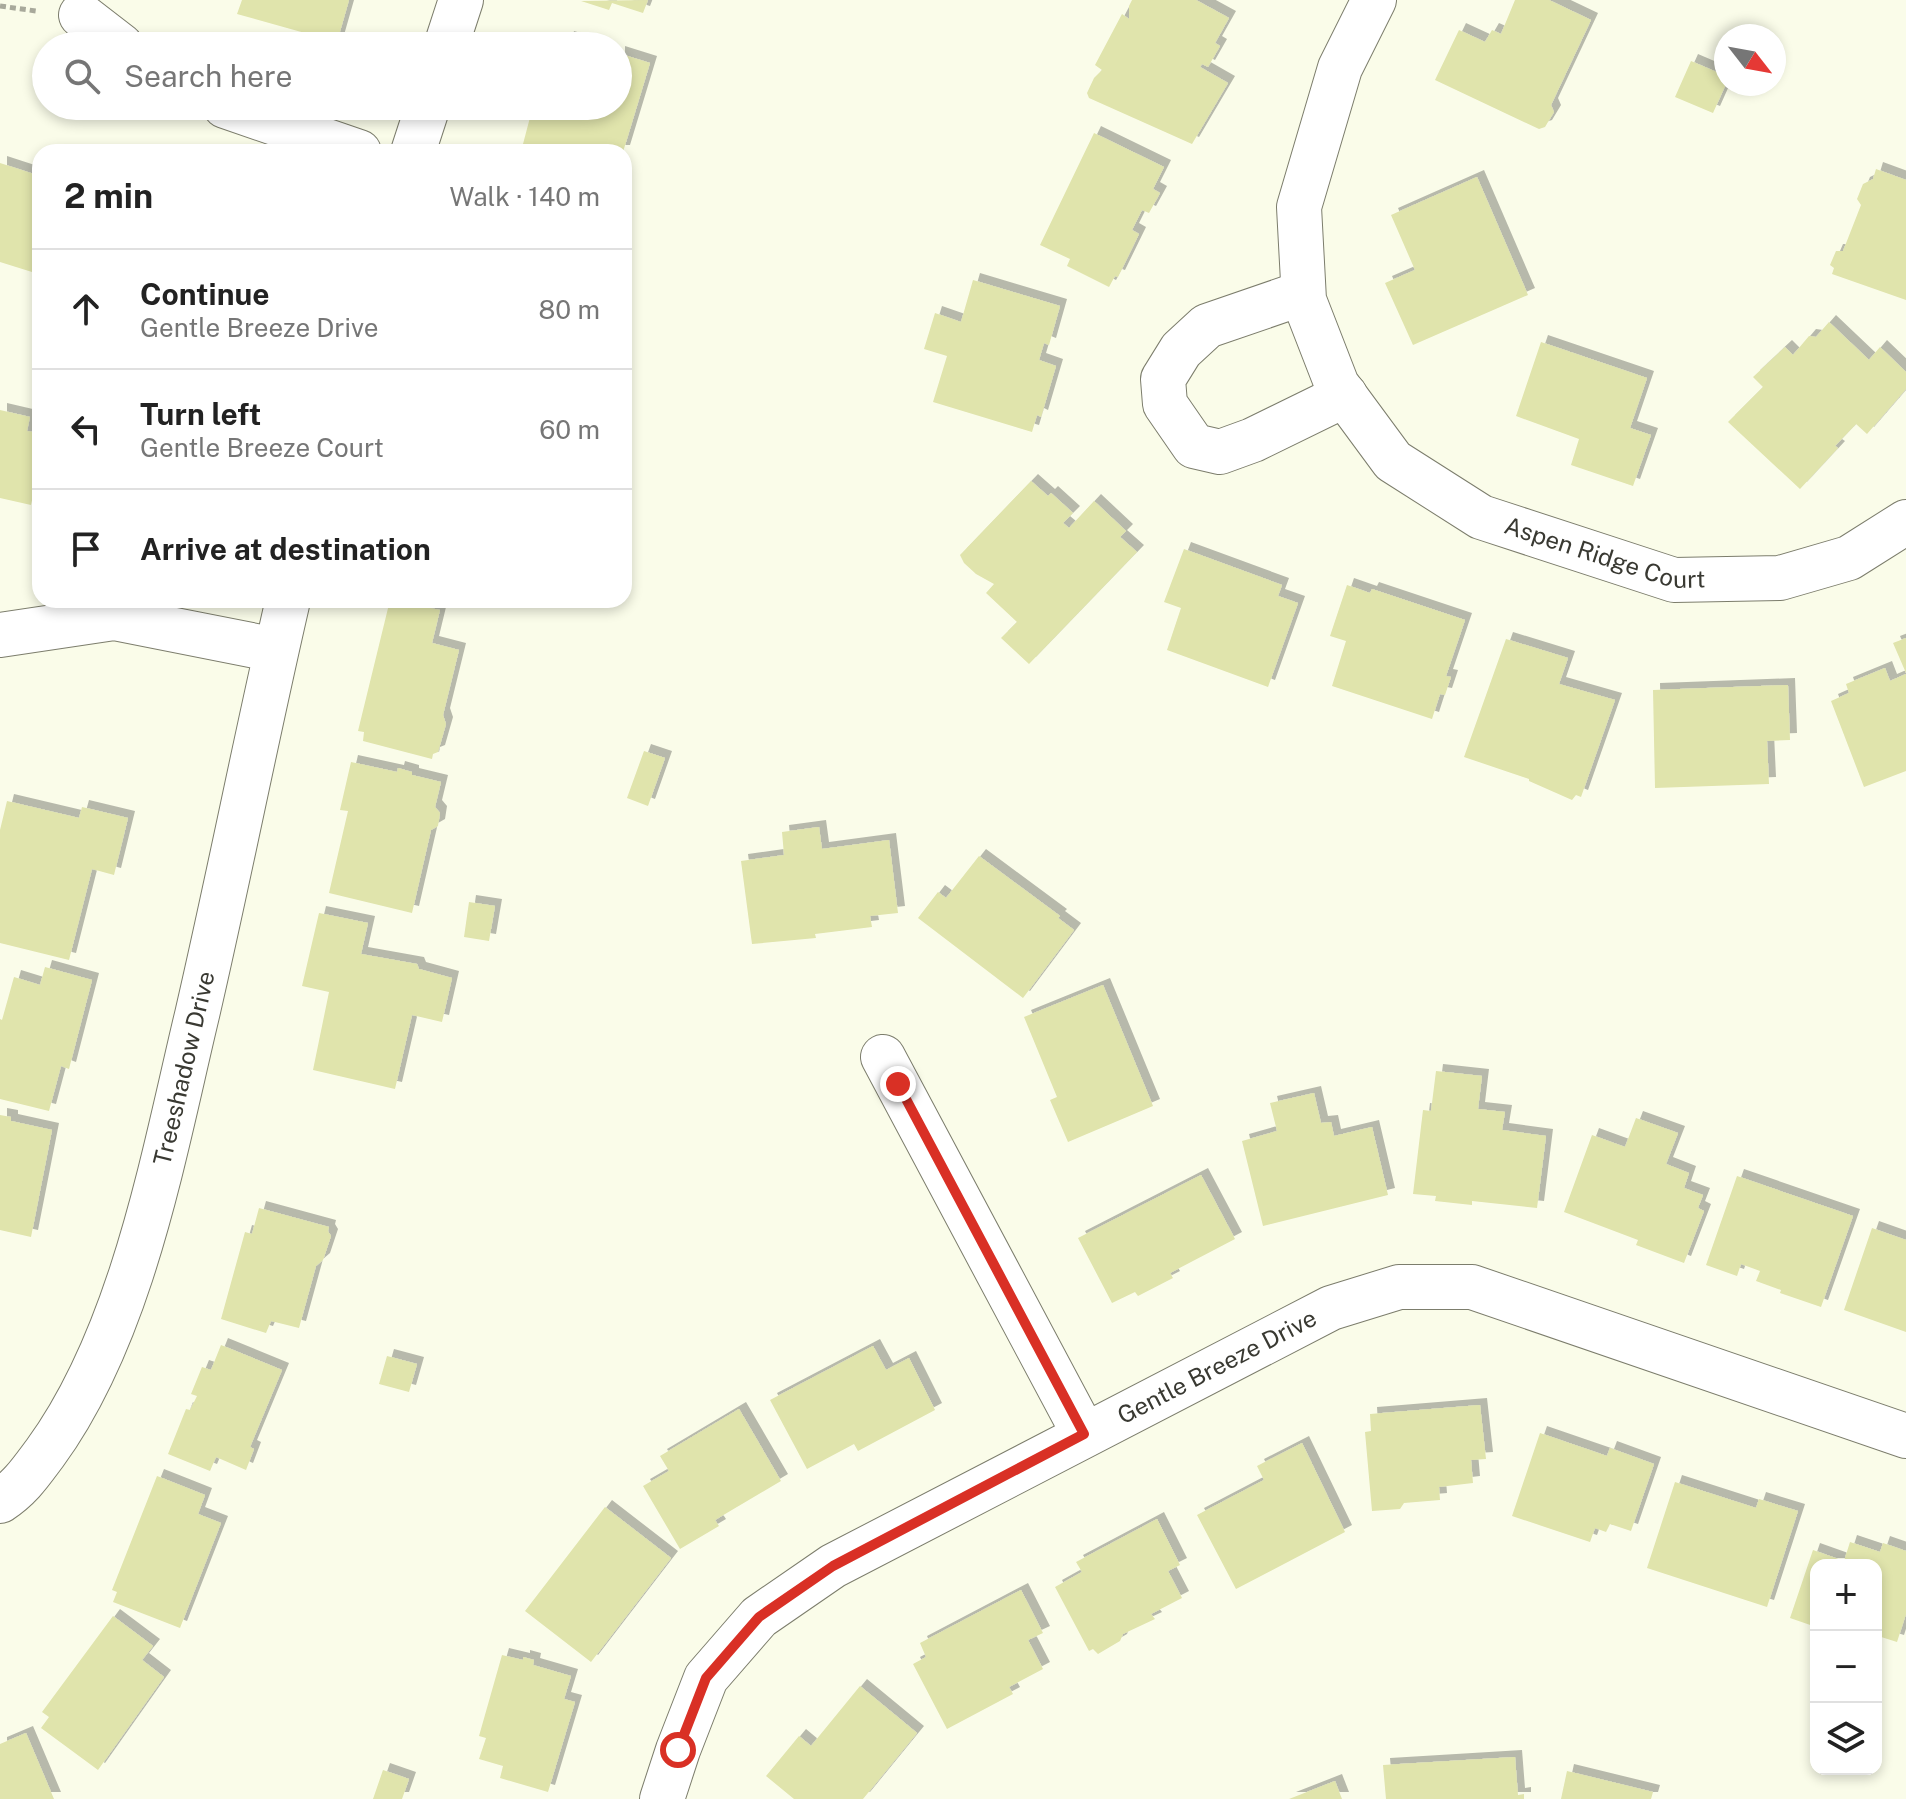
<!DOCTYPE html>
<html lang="en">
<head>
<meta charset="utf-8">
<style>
  body { margin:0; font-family:"Public Sans",sans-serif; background:#f6f6f6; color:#222 }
  .controls { position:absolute; right:24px; bottom:24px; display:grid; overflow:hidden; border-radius:16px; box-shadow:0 4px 12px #0003 }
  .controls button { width:72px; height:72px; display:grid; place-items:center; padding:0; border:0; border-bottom:2px solid #e0e0e0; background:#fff; color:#222; font:40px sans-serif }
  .compass { position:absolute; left:1714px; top:24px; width:72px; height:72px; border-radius:50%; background:#fff; box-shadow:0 4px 12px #0003; rotate:121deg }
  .stop { position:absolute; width:24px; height:24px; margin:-18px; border:6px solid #d93025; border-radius:50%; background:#fff }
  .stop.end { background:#d93025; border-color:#fff; box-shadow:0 2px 8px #0008 }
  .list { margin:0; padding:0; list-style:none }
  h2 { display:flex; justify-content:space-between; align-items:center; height:104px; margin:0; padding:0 32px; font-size:34px }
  h2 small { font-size:26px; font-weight:400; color:#767676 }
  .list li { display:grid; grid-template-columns:52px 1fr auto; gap:24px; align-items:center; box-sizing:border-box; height:120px; padding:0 32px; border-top:2px solid #e0e0e0 }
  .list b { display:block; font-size:30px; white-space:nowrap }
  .list p { margin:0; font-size:26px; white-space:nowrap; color:#767676 }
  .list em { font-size:26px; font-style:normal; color:#767676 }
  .icon { flex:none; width:44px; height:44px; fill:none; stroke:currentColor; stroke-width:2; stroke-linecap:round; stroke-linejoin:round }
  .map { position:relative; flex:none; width:1906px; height:1799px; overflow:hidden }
  .search { position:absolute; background:#fff; box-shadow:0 4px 12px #0003; left:32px; top:32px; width:600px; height:88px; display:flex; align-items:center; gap:20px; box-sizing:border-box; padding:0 28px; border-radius:44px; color:#767676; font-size:30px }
  .panel { position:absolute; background:#fff; box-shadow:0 4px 12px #0003; left:32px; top:144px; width:600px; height:464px; border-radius:24px }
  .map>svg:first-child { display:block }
  .building { fill:#e0e4ac; filter:url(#shadow) }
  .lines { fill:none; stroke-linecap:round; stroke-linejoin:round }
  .minor-casing { stroke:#7c7d6c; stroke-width:46 }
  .path { stroke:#a8a99b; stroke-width:5; stroke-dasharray:6 4; stroke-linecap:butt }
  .minor { stroke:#fff; stroke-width:44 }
  .route { stroke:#d93025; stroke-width:10 }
  .labels { text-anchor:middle; stroke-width:7; stroke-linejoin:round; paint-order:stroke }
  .street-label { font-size:24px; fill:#393932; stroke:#fff }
</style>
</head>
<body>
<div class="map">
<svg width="1906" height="1799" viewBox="0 0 1906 1799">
  <defs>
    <filter id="shadow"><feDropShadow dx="7" dy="-7" stdDeviation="0" flood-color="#0004"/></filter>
  </defs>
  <rect width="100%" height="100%" fill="#fafce9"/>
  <path class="building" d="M 242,0 L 349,0 L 337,42 L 237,14 Z
    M 648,0 L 643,13 L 612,3 L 609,10 L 581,1 Z
    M 1132,0 L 1196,0 L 1229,18 L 1215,43 L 1220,46 L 1208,67 L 1202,64 L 1200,67 L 1228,83 L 1192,144 L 1089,98 L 1087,93 L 1094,78 L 1102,70 L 1095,65 L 1122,14 L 1129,19 L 1129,6 Z
    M 1515,0 L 1549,0 L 1591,20 L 1551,105 L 1554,112 L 1545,127 L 1539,129 L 1435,80 L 1459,30 L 1485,42 L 1492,30 L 1501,34 Z
    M 567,38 L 591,45 L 591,46 L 565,46 Z
    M 618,53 L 650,63 L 623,152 L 551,152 L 523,144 L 533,106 L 618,106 Z
    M 1691,61 L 1726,76 L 1726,84 L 1713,113 L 1675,97 Z
    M 1094,133 L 1164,167 L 1153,189 L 1160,193 L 1149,213 L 1142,210 L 1132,230 L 1139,234 L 1118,277 L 1115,276 L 1109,287 L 1067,266 L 1070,259 L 1040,245 Z
    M 0,163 L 40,176 L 40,252 L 38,251 L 32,272 L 0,262 Z
    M 1876,169 L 1906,180 L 1906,300 L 1832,274 L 1834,268 L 1830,265 L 1836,251 L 1843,251 L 1861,205 L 1857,199 L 1863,184 L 1873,179 Z
    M 1477,177 L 1528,295 L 1413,345 L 1385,283 L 1415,270 L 1391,215 Z
    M 973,280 L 1060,306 L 1049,345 L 1044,343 L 1039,360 L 1056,366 L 1041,417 L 1037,415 L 1032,432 L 933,402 L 947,356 L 924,349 L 935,313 L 961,322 Z
    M 1829,322 L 1869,360 L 1880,347 L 1906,372 L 1906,389 L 1867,434 L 1856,424 L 1835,446 L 1838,448 L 1800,489 L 1728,422 L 1763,387 L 1753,377 L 1785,347 L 1793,355 L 1809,336 L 1816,337 Z
    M 1541,342 L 1647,378 L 1630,428 L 1651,435 L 1633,486 L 1571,465 L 1579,439 L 1516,416 Z
    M 0,410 L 30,417 L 27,431 L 40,433 L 40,464 L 31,505 L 0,498 Z
    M 1031,481 L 1048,496 L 1051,493 L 1073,513 L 1063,523 L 1069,528 L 1094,501 L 1126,531 L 1120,537 L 1137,552 L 1029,664 L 1001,638 L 1017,622 L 986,593 L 994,584 L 976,574 L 964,563 L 960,555 Z
    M 1184,549 L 1282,585 L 1278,596 L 1298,603 L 1268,687 L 1167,650 L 1181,608 L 1164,602 Z
    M 1347,585 L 1370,593 L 1372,589 L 1465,620 L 1446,676 L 1451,677 L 1445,695 L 1440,694 L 1432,719 L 1332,686 L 1346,641 L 1330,636 Z
    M 390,600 L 440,610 L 432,643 L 459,650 L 443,715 L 446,724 L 438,752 L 433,754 L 432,759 L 363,741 L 364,732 L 358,731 Z
    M 1906,638 L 1906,673 L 1893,643 Z
    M 1506,639 L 1568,658 L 1559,684 L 1615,700 L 1581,797 L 1576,795 L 1572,800 L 1529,781 L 1529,779 L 1464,757 Z
    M 1885,668 L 1890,681 L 1906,674 L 1906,771 L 1864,787 L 1831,701 L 1849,693 L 1846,684 Z
    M 1788,685 L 1790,740 L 1767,741 L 1769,784 L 1655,788 L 1653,690 Z
    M 644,751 L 665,758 L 648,806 L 627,798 Z
    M 351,762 L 397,772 L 398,768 L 412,772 L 412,775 L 441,782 L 435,807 L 440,813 L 438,826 L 431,830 L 412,913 L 329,893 L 348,811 L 340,810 Z
    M 7,801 L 79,818 L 82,807 L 128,818 L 114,875 L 92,869 L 69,960 L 0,943 L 0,830 Z
    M 819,827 L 822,849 L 889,840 L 898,913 L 870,916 L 872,927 L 815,934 L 816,938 L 752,944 L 741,861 L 784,855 L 782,832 Z
    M 979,856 L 1060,916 L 1058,918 L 1074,930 L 1023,998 L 918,918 L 938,892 L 946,898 Z
    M 469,902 L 495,906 L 489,941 L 464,937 Z
    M 319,913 L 368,923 L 361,954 L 417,964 L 419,969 L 452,978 L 442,1022 L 412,1015 L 395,1089 L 313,1070 L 329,992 L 302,986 Z
    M 45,967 L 92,980 L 69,1069 L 61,1066 L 49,1111 L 0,1099 L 0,1019 L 2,1020 L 14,977 L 40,985 Z
    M 1103,985 L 1153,1106 L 1068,1142 L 1050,1100 L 1057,1097 L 1024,1017 Z
    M 1436,1071 L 1482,1076 L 1478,1109 L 1505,1112 L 1502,1130 L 1546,1136 L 1537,1208 L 1472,1201 L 1472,1205 L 1435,1201 L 1436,1196 L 1413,1194 L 1423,1110 L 1431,1111 Z
    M 1314,1093 L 1321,1123 L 1331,1122 L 1334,1136 L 1372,1127 L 1388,1195 L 1263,1226 L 1242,1141 L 1277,1131 L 1270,1103 Z
    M 0,1115 L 11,1117 L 11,1121 L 52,1130 L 31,1237 L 0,1230 Z
    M 1636,1118 L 1678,1133 L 1666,1164 L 1689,1173 L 1684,1188 L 1703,1195 L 1698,1208 L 1704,1211 L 1684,1263 L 1636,1245 L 1638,1240 L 1564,1212 L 1592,1135 L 1625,1147 Z
    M 1201,1175 L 1235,1239 L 1170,1273 L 1173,1278 L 1138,1296 L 1135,1292 L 1112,1303 L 1078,1238 Z
    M 1737,1176 L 1853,1216 L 1821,1307 L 1780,1293 L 1781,1290 L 1756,1281 L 1760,1271 L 1741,1264 L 1737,1276 L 1706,1265 Z
    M 259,1208 L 329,1227 L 328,1231 L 331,1236 L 323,1260 L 316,1266 L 299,1328 L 271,1321 L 266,1333 L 221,1319 L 245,1232 L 252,1234 Z
    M 1872,1228 L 1906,1240 L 1906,1332 L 1844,1310 Z
    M 221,1345 L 282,1370 L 250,1447 L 254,1449 L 246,1470 L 216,1457 L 210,1471 L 168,1454 L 186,1409 L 190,1410 L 197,1396 L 191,1394 L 202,1367 L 211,1370 Z
    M 873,1346 L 886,1370 L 909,1358 L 935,1410 L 858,1451 L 854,1444 L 807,1469 L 770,1400 Z
    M 387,1356 L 417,1364 L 409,1392 L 379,1384 Z
    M 1480,1405 L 1486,1459 L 1471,1460 L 1473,1483 L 1439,1487 L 1440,1500 L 1404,1503 L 1400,1509 L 1372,1511 L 1365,1432 L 1371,1431 L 1370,1414 Z
    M 739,1409 L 781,1481 L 715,1520 L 719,1526 L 680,1549 L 643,1486 L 669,1471 L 660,1456 Z
    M 1540,1433 L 1607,1456 L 1610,1448 L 1654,1464 L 1631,1531 L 1610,1524 L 1606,1532 L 1595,1528 L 1590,1542 L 1512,1516 Z
    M 1302,1443 L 1345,1532 L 1236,1589 L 1197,1515 L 1264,1480 L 1257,1466 Z
    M 157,1476 L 205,1495 L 198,1514 L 221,1523 L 180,1628 L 113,1602 L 117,1592 L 112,1590 Z
    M 1675,1482 L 1756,1508 L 1759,1499 L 1798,1511 L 1767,1607 L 1647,1568 Z
    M 605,1507 L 671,1558 L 591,1662 L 525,1611 Z
    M 1157,1519 L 1180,1565 L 1168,1571 L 1182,1598 L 1151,1614 L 1155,1619 L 1123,1634 L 1120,1641 L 1098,1654 L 1093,1649 L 1089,1651 L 1055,1587 L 1082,1572 L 1076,1562 Z
    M 1850,1542 L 1880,1552 L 1883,1543 L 1906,1551 L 1906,1614 L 1897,1642 L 1878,1636 L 1876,1642 L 1876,1565 L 1816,1565 L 1816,1627 L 1790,1618 L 1813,1550 L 1844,1561 Z
    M 1021,1590 L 1043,1633 L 1028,1640 L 1043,1669 L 1009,1687 L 1013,1694 L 947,1729 L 913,1664 L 926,1657 L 920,1643 Z
    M 113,1616 L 153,1646 L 142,1660 L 164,1677 L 98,1770 L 41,1728 L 49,1717 L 42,1712 Z
    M 502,1655 L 523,1660 L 523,1657 L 534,1660 L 533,1665 L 571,1676 L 564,1699 L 575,1702 L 548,1792 L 500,1778 L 503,1766 L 479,1759 L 486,1738 L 479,1736 Z
    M 860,1686 L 917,1733 L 863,1799 L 794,1799 L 766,1776 L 799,1736 L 811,1746 Z
    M 26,1733 L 54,1799 L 0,1799 L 0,1744 Z
    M 1515,1757 L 1518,1795 L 1524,1794 L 1524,1799 L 1386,1799 L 1383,1765 Z
    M 383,1770 L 409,1779 L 402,1799 L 373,1799 Z
    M 1567,1771 L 1653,1792 L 1651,1799 L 1561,1799 Z
    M 1335,1781 L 1342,1799 L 1289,1799 Z"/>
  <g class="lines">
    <g class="minor-casing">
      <g id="minor">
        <path id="s1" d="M 1374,0 L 1340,68 L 1299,207 L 1304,300 L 1337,385 L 1393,461 L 1481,517 L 1674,580 L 1780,578 L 1849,558 L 1906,522"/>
        <path d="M 81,15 L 121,46"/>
        <path d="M 446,46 L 461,0"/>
        <path d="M 225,106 L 359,152"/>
        <path d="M 413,152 L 428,106"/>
        <path d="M 1303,293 L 1207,326 L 1181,350 L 1163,379 L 1165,404 L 1194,446 L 1220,452 L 1253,440 L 1345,395"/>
        <path d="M 0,635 L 114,618 L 276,650"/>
        <path d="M 883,1057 L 1084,1434"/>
        <path id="s2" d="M 0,1501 C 21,1487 30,1473 45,1453 C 132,1334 163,1157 197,1015 C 229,877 256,738 288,600"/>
        <path id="s3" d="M 662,1799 L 678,1750 L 706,1678 L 759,1617 L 833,1566 L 1331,1308 L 1399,1287 L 1472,1287 L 1906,1436"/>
      </g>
    </g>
    <path class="path" d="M 0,6 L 36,11"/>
    <use href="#minor" class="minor"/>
  </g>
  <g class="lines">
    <path class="route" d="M 678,1750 L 706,1678 L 759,1617 L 833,1566 L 1084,1434 L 898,1084"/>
  </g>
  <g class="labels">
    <g class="street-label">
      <text dy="8" stroke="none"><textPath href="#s1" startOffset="734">Aspen Ridge Court</textPath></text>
      <text dy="8" stroke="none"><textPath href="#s2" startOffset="478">Treeshadow Drive</textPath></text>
      <text dy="8" stroke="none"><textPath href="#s3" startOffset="732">Gentle Breeze Drive</textPath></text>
    </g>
  </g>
</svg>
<div class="controls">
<button>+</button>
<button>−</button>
<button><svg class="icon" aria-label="layers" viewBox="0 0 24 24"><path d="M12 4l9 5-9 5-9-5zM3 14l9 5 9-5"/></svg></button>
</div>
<svg class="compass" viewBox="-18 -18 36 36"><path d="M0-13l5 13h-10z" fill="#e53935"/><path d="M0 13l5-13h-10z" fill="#767676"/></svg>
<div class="stop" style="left:678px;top:1750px"></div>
<div class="stop end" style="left:898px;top:1084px"></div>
<div class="search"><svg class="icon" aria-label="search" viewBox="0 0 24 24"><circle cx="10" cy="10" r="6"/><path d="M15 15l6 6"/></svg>Search here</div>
<section class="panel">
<h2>2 min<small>Walk · 140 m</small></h2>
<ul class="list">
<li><svg class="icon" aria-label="ahead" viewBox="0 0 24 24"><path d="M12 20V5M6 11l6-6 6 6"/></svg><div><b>Continue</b><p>Gentle Breeze Drive</p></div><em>80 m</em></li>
<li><svg class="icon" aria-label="left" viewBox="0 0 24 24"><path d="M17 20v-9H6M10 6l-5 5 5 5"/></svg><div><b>Turn left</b><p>Gentle Breeze Court</p></div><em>60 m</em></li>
<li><svg class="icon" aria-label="arrive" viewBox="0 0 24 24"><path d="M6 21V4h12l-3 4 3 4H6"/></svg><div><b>Arrive at destination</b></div></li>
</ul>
</section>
</div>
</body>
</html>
